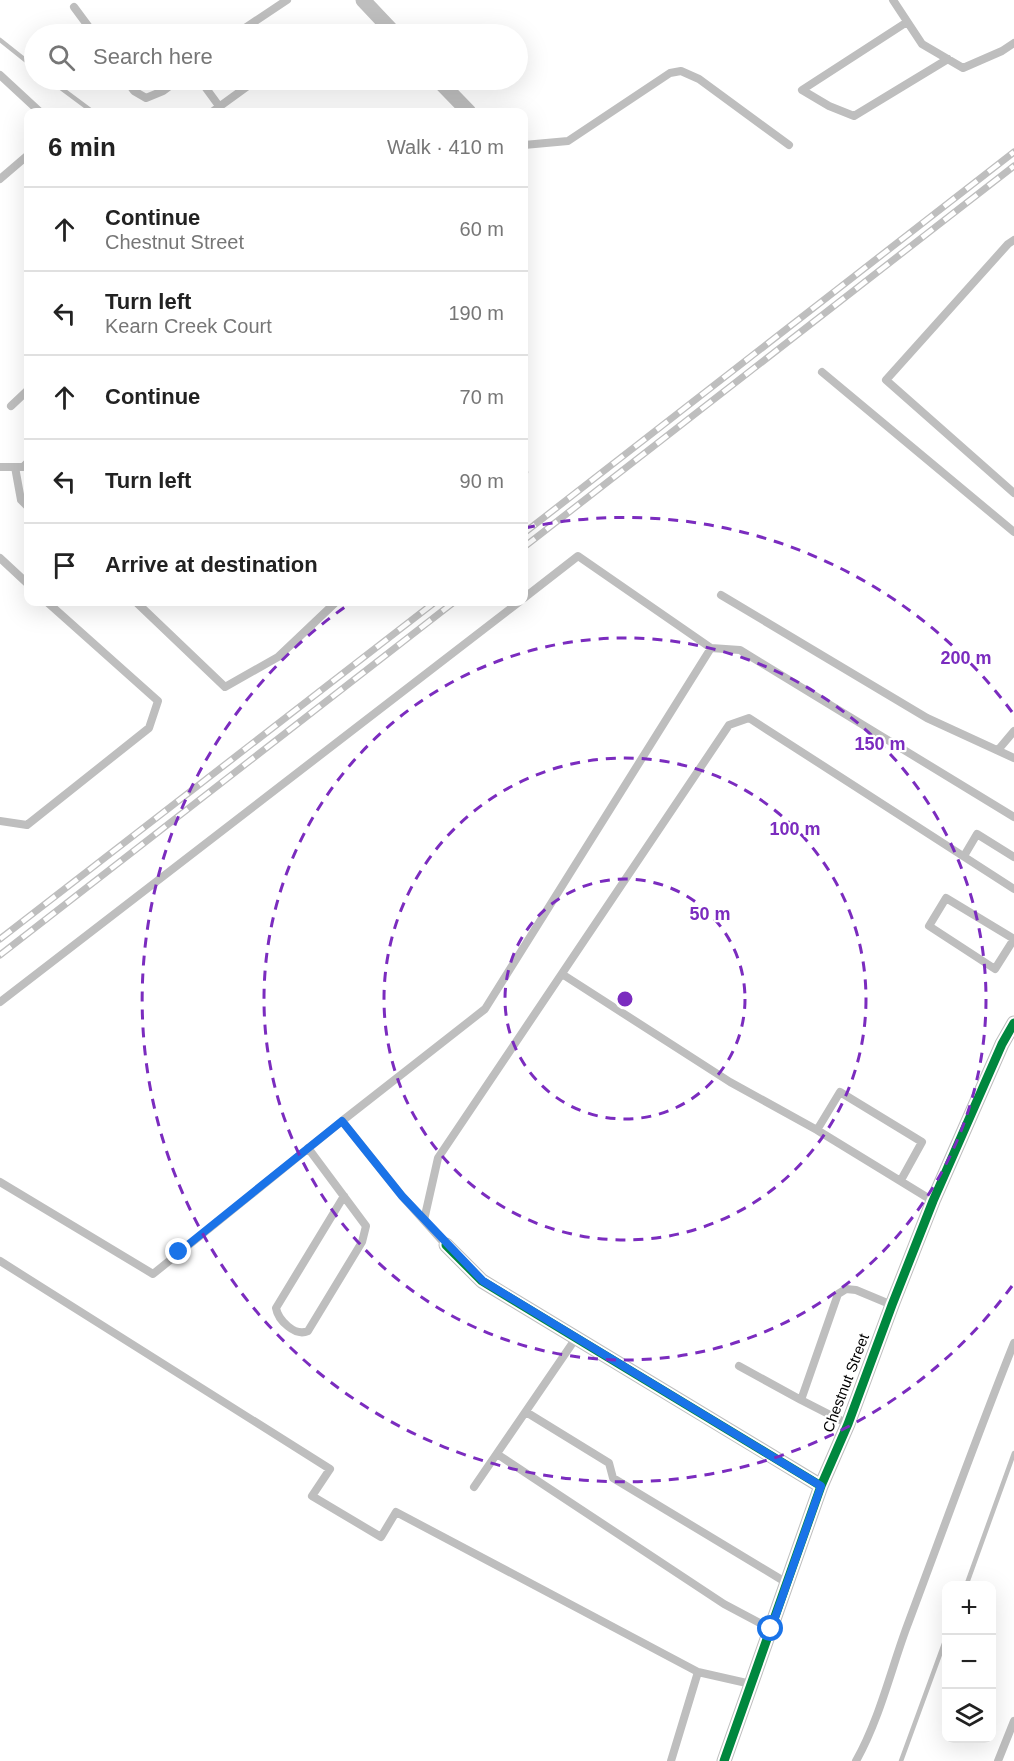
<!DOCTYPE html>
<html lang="en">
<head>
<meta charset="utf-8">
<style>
  body { margin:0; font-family:Arial,sans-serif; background:#f2f2f2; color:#222 }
  .controls { position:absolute; right:18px; bottom:18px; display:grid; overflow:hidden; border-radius:12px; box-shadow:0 6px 24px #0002 }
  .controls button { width:54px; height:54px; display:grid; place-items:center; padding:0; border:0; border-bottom:2px solid #e0e0e0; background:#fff; color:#222; font:30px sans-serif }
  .stop { position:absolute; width:18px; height:18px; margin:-14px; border:4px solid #1a73e8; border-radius:50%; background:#fff }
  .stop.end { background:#1a73e8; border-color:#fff; box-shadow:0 2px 6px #0008 }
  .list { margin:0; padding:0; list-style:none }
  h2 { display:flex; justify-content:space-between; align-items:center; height:78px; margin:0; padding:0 24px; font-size:26px }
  h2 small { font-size:20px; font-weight:400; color:#767676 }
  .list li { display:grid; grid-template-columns:39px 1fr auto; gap:18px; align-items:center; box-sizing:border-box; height:84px; padding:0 24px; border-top:2px solid #e0e0e0 }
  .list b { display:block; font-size:22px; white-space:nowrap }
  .list p { margin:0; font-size:20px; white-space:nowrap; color:#767676 }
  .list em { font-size:20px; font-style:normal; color:#767676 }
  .icon { flex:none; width:33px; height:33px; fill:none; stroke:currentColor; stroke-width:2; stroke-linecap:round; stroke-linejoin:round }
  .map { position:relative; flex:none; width:1014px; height:1761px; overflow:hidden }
  .search { position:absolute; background:#fff; box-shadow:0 6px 24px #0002; left:24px; top:24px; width:504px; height:66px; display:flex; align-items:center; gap:15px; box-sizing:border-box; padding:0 21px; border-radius:33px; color:#767676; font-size:22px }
  .panel { position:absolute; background:#fff; box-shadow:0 6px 24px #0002; left:24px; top:108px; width:504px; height:498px; border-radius:12px }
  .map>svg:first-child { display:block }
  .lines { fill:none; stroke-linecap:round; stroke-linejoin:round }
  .stream { stroke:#bfbfbf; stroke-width:4.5 }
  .service { stroke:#bebebe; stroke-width:8 }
  .minor { stroke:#bebebe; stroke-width:15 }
  .rail-casing { stroke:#bebebe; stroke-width:7 }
  .rail { stroke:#fff; stroke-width:4.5; stroke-dasharray:14; stroke-linecap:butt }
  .cycleway-casing { stroke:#fff; stroke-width:13 }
  .cycleway { stroke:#00873e; stroke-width:9 }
  .route { stroke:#1a73e8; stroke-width:8 }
  .ring { fill:none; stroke:#7b2cbf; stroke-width:3; stroke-dasharray:10 8 }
  .labels { text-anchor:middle; stroke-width:4.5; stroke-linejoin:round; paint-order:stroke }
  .street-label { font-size:15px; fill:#000; stroke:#fff }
  .centre { fill:#7b2cbf; stroke:#fff; stroke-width:3 }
  .ring-label { font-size:18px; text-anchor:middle; font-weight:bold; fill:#7b2cbf; stroke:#fff; stroke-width:4.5; stroke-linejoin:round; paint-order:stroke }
</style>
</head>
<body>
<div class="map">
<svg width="1014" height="1761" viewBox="0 0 1014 1761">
  <rect width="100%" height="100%" fill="#fff"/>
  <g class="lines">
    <path class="stream" d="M 0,40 L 34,67
      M 50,80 L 93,112
      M 524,469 L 526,472
      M 966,1586 L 1014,1453
      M 901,1761 L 946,1638"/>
    <path class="service" d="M 893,0 L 922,44 L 963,68 L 1002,51 L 1014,43
      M 74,7 L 94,34
      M 907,22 L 802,90 L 829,106 L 854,116 L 948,59
      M 236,34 L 287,0
      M 0,75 L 40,112
      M 126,80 L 134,91 L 146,98 L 163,91 L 178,80
      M 200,80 L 219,106
      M 212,112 L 256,80
      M 524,145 L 568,141 L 670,73 L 681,71 L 699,79 L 789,145
      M 0,179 L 28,155
      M 1014,240 L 1008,244 L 886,380 L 1014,493
      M 822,372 L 1014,532
      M 11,406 L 28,390
      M 0,467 L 23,467 L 28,462
      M 15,467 L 21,500 L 28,507
      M 0,558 L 28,584
      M 721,595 L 927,718 L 1014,758
      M 524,598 L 578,556 L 711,648
      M 136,602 L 225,687 L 278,657 L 336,602
      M 998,750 L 1014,731
      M 0,821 L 27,825 L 149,728 L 158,701 L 47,602
      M 964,856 L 977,834 L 1014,857
      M 1014,939 L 946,898 L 929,926 L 995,969 L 1014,939
      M 562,974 L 730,1082 L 817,1130 L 933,1201
      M 0,1002 L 519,602
      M 817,1130 L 840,1092 L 922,1142 L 901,1180
      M 308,1148 L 366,1226 L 362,1242 L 308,1331 C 295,1337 278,1320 276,1308 L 344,1196
      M 0,1182 L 153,1274 L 342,1121
      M 424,1220 L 438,1158 L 729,725 L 749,718 L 1014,889
      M 446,1245 L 402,1196 L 342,1121 L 485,1009 L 711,648 L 740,650 L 1014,817
      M 0,1261 L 330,1469 L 312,1496 L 381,1537 L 396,1512 L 698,1672
      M 739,1366 L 801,1400
      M 526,1412 L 609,1463 L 613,1478 L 787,1583
      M 848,1424 L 801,1400 L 838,1294 L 846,1289 L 856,1290 L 892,1305
      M 497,1454 L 724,1604 L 771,1629
      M 474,1487 L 576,1338
      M 671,1761 L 698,1672 L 751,1684
      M 856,1761 C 879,1720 890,1673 906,1629 C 942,1533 976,1438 1014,1343
      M 998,1761 L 1014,1721"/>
    <path class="minor" d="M 363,0 L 395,34
      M 438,80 L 469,112
      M 446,1245 L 482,1281 L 821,1486
      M 724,1761 L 821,1486 L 848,1424 L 892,1305 L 933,1201 L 1002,1044 L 1014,1023"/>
    <g class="rail-casing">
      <path id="rail" d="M 524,533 L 1014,152
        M 524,547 L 1014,166
        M 0,939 L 435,602
        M 0,955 L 454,602"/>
    </g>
    <use href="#rail" class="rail"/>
    <g class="cycleway-casing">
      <path id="cycleway" d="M 446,1245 L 482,1281 L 821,1486
        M 724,1761 L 821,1486 L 848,1424 L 892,1305 L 933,1201 L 1002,1044 L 1014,1023"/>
    </g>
    <use href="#cycleway" class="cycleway"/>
  </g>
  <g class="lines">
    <path class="route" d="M 179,1252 L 342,1121 L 402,1196 L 483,1281 L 821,1486 L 771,1629"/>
  </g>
  <g class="ring">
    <circle cx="625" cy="999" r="120"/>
    <circle cx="625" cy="999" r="241"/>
    <circle cx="625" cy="999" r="361"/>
    <path d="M1012 1286A482 482 0 1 1 352 602M525 528A482 482 0 0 1 1012 712"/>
  </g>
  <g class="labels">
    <g class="street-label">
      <text transform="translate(846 1383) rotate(-69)" y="5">Chestnut Street</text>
    </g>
  </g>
  <circle cx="625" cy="999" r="9" class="centre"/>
  <g class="ring-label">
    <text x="966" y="664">200 m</text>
    <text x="880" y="750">150 m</text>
    <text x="795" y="835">100 m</text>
    <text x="710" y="920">50 m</text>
  </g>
</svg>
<div class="controls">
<button>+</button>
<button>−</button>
<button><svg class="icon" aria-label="layers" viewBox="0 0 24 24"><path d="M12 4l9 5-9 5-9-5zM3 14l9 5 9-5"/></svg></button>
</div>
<div class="stop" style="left:771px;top:1629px"></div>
<div class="stop end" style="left:179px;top:1252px"></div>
<div class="search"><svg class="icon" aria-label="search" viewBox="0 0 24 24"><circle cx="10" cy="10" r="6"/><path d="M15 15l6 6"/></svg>Search here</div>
<section class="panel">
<h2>6 min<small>Walk · 410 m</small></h2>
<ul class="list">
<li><svg class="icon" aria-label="ahead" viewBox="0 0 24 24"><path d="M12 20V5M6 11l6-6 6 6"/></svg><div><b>Continue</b><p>Chestnut Street</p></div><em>60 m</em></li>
<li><svg class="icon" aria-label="left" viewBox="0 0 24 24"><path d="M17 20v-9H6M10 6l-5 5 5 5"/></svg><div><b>Turn left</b><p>Kearn Creek Court</p></div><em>190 m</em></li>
<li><svg class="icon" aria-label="ahead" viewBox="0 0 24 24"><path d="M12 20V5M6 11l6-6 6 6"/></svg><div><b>Continue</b></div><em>70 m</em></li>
<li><svg class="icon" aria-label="left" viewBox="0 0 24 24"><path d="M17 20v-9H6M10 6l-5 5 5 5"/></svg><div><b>Turn left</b></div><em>90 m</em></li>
<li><svg class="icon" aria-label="arrive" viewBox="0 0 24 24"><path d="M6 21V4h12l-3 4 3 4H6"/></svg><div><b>Arrive at destination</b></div></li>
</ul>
</section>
</div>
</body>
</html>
